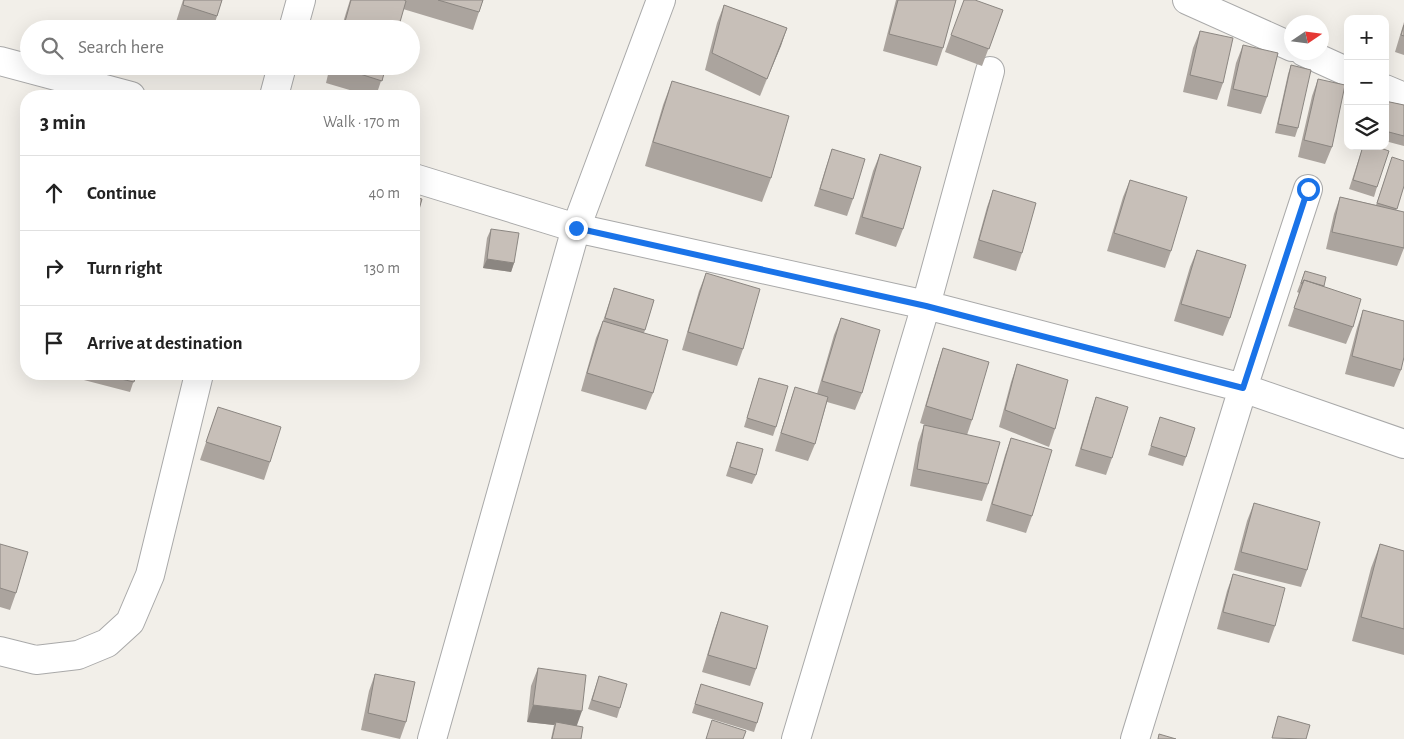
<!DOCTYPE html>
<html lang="en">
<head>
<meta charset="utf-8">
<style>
  body { margin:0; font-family:"Alegreya Sans",sans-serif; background:#f2f2f2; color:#222 }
  .controls { position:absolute; right:15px; top:15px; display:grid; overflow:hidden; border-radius:10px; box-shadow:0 5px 20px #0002 }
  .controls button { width:45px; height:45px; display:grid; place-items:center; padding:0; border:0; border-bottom:1px solid #e0e0e0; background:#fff; color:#222; font:25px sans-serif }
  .compass { position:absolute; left:1284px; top:15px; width:45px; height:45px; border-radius:50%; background:#fff; box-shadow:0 5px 20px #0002; rotate:77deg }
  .stop { position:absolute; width:15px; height:15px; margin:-11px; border:4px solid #1a73e8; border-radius:50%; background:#fff }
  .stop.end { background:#1a73e8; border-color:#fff; box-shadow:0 1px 5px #0008 }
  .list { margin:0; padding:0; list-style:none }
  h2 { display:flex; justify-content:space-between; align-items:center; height:65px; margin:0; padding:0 20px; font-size:21px }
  h2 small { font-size:16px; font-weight:400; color:#767676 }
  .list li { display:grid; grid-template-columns:32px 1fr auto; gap:15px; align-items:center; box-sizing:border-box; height:75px; padding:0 20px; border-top:1px solid #e0e0e0 }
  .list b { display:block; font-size:19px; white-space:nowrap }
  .list em { font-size:16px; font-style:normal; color:#767676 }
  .icon { flex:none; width:28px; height:28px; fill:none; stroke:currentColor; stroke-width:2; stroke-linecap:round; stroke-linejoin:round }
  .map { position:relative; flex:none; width:1404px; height:739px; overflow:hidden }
  .search { position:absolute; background:#fff; box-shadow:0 5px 20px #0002; left:20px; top:20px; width:400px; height:55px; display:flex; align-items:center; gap:12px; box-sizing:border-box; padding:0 18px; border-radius:28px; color:#767676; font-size:19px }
  .panel { position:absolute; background:#fff; box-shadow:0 5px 20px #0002; left:20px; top:90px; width:400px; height:290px; border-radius:20px }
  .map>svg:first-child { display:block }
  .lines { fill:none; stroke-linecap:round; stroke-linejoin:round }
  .minor-casing { stroke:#a9a9a9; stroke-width:30 }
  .minor { stroke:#fff; stroke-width:28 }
  .wall { fill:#aba49e }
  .shaded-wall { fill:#8b8681 }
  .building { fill:#c7bfb8; stroke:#8b8681 }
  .route { stroke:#1a73e8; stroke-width:6 }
</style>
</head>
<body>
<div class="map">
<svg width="1404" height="739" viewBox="0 0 1404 739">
  <rect width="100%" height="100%" fill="#f2efe9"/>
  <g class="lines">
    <g class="minor-casing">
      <path id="minor" d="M 1187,0 L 1292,47
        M 293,29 L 301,0
        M 1304,52 L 1348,72
        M 0,61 L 131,96
        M 1385,89 L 1404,97
        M 274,96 L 282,66
        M 414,178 L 576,228 L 926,305 L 1243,388 L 1404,444
        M 0,651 L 36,660 L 78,655 L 107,643 L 130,622 L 150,575 L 199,374
        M 432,739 L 576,228 L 661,0
        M 796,739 L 926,305 L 990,71
        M 1135,739 L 1243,388 L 1308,189"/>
    </g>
    <use href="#minor" class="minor"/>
  </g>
  <path class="wall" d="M 183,0 L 222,0 L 213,29 L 198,29 L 176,22 Z
    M 350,0 L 483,0 L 473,30 L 403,9 L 398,29 L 341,29 Z
    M 896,0 L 956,0 L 943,48 L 937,66 L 883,51 Z
    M 724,5 L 787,28 L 760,96 L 705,70 L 717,23 Z
    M 1003,10 L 982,66 L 945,52 L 951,35 Z
    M 1404,22 L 1404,55 L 1395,52 Z
    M 1200,31 L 1223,83 L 1217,100 L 1183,92 L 1193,48 Z
    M 1243,45 L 1267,97 L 1261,114 L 1227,106 L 1236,63 Z
    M 1291,65 L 1298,128 L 1295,137 L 1275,133 L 1288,74 Z
    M 330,66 L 386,66 L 376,96 L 370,96 L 326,83 Z
    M 1318,79 L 1332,147 L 1325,164 L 1298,157 L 1312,96 Z
    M 672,81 L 771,178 L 762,202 L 645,166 L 663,105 Z
    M 1385,101 L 1404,105 L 1404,146 L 1385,141 Z
    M 1363,146 L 1377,187 L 1374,197 L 1349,189 Z
    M 832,149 L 853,199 L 847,216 L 814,206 L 826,167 Z
    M 880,154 L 903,229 L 896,247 L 855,234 L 873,171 Z
    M 1389,166 L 1404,186 L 1396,210 L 1404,248 L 1397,266 L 1326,249 L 1334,214 L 1340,197 L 1376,205 Z
    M 1130,180 L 1171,251 L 1165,268 L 1107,251 L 1123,197 Z
    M 993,190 L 1022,253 L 1016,271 L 973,258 L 987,207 Z
    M 491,229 L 514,263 L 511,272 L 483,268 L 487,238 Z
    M 1197,250 L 1230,318 L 1223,336 L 1174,321 L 1190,267 Z
    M 1305,271 L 1324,286 L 1353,327 L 1346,344 L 1288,326 L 1299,293 L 1297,292 Z
    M 706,273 L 743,349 L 737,366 L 682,350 L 699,291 Z
    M 614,288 L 654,300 L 644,333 L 653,393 L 646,410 L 581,391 L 596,338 L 603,321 Z
    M 1363,310 L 1401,370 L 1394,387 L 1345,374 L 1357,328 Z
    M 841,318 L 862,393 L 855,410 L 827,402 L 815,444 L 808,461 L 775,451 L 789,405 L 795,387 L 817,394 L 834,335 Z
    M 943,348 L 972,420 L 967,435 L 988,484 L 982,501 L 910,486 L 918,443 L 924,425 L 931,427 L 920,423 L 937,366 Z
    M 1017,364 L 1055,429 L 1049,447 L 999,427 L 1011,382 Z
    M 81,374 L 136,374 L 130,392 L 80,379 Z
    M 759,378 L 776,427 L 773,436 L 744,427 Z
    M 1096,397 L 1112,458 L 1106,475 L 1075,466 L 1090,415 Z
    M 218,407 L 270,462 L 264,480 L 200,460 Z
    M 1160,417 L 1186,457 L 1183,466 L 1148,455 Z
    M 1011,438 L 1032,516 L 1026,533 L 986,521 L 1005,455 Z
    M 737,442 L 756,475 L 752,484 L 726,476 Z
    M 1254,503 L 1307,570 L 1301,587 L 1234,570 L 1247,521 Z
    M 0,544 L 16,593 L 10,610 L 0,607 Z
    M 1380,544 L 1404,551 L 1404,655 L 1352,641 L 1371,568 Z
    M 1233,574 L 1275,626 L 1269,643 L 1217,629 L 1227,591 Z
    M 721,612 L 756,669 L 750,686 L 702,672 L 715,629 Z
    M 538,668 L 576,726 L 581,739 L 551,739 L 554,725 L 527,722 L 531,686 Z
    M 375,674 L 406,722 L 400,739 L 361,730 L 369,691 Z
    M 599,676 L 620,708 L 617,718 L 588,709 Z
    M 701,684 L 757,723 L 754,732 L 692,713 Z"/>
  <path class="shaded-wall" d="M 787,28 L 781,46 L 760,96 L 767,79 Z
    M 487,259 L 514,263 L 511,272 L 483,268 Z
    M 533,705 L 582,711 L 576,728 L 556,722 L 554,725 L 527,722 Z"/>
  <path class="building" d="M 184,0 L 222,0 L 217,16 L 183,5 Z
    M 351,0 L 404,0 L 406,1 L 398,29 L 343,29 Z
    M 438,0 L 483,0 L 479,12 Z
    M 898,0 L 956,0 L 943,48 L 889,34 Z
    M 964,0 L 975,0 L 1003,10 L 989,49 L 951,35 Z
    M 724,5 L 787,28 L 767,79 L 712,53 Z
    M 1404,25 L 1404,36 L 1401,35 Z
    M 1200,31 L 1233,38 L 1223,83 L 1190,75 Z
    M 1243,45 L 1278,53 L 1267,97 L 1233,89 Z
    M 1291,65 L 1311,70 L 1298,128 L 1278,124 Z
    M 335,66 L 386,66 L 382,81 Z
    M 1318,79 L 1345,85 L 1332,147 L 1304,140 Z
    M 672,81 L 789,116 L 771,178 L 653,142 Z
    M 1385,101 L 1404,105 L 1404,136 L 1385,131 Z
    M 1363,146 L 1375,146 L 1389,151 L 1377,187 L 1353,180 Z
    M 832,149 L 865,159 L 853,199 L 820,189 Z
    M 880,154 L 921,167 L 903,229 L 862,217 Z
    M 1392,157 L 1404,161 L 1404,186 L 1397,209 L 1377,203 Z
    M 1130,180 L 1187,197 L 1171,251 L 1114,233 Z
    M 993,190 L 1036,203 L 1022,253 L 979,240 Z
    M 414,197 L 422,199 L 414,227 Z
    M 1340,197 L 1404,212 L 1404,248 L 1332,232 Z
    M 491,229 L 519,233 L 514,263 L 487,259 Z
    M 1197,250 L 1246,265 L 1230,318 L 1181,304 Z
    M 1305,271 L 1326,277 L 1324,286 L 1304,280 L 1302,284 L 1301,283 Z
    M 706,273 L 760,289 L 743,349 L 688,332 Z
    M 1304,280 L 1361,299 L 1353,327 L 1294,308 Z
    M 614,288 L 654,300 L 645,330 L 605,318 Z
    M 1363,310 L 1404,321 L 1404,357 L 1401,370 L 1352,356 Z
    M 841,318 L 880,330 L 862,393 L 822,381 Z
    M 603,321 L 668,340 L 653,393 L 587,373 Z
    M 943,348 L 989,362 L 972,420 L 926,406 Z
    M 1017,364 L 1068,380 L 1055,429 L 1005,410 Z
    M 99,374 L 136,374 L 134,382 Z
    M 759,378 L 788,386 L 776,427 L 747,418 Z
    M 795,387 L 828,397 L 815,444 L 781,433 Z
    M 1096,397 L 1128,407 L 1112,458 L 1081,449 Z
    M 218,407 L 281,427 L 270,462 L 206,442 Z
    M 1160,417 L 1195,428 L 1186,457 L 1151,446 Z
    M 924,425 L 1000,442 L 988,484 L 917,469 Z
    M 1011,438 L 1052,450 L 1032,516 L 992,504 Z
    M 737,442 L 763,449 L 756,475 L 730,467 Z
    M 1254,503 L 1320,522 L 1307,570 L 1241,552 Z
    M 0,544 L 28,552 L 16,593 L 0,588 Z
    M 1380,544 L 1404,551 L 1404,629 L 1361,617 Z
    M 1233,574 L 1285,588 L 1275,626 L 1223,612 Z
    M 721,612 L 768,626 L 756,669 L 708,655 Z
    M 538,668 L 586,675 L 582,711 L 533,705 Z
    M 375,674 L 415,682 L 406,722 L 368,713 Z
    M 599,676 L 627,684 L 620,708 L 592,700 Z
    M 701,684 L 763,703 L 757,723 L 695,704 Z
    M 1278,716 L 1310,725 L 1306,739 L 1272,738 Z
    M 712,720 L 746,731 L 743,739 L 706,739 Z
    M 556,722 L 583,727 L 581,739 L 552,739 Z
    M 1159,734 L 1176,739 L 1158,739 Z"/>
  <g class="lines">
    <path class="route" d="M 576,228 L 926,306 L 1243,388 L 1308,189"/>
  </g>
</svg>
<div class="controls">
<button>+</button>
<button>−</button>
<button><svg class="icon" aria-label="layers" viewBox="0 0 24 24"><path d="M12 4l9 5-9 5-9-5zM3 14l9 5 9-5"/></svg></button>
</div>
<svg class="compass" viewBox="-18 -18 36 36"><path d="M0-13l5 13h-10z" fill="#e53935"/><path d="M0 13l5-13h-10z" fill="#767676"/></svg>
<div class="stop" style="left:1308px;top:189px"></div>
<div class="stop end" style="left:576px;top:228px"></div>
<div class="search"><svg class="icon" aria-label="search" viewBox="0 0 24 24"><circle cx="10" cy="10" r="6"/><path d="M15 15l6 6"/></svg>Search here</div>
<section class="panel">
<h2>3 min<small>Walk · 170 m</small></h2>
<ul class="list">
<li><svg class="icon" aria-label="ahead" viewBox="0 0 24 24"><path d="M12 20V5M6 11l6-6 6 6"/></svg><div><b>Continue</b></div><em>40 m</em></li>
<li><svg class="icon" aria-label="right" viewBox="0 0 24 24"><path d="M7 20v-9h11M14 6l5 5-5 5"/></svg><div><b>Turn right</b></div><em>130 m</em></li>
<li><svg class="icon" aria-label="arrive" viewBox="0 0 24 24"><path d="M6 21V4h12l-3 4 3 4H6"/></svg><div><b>Arrive at destination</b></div></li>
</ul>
</section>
</div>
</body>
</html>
